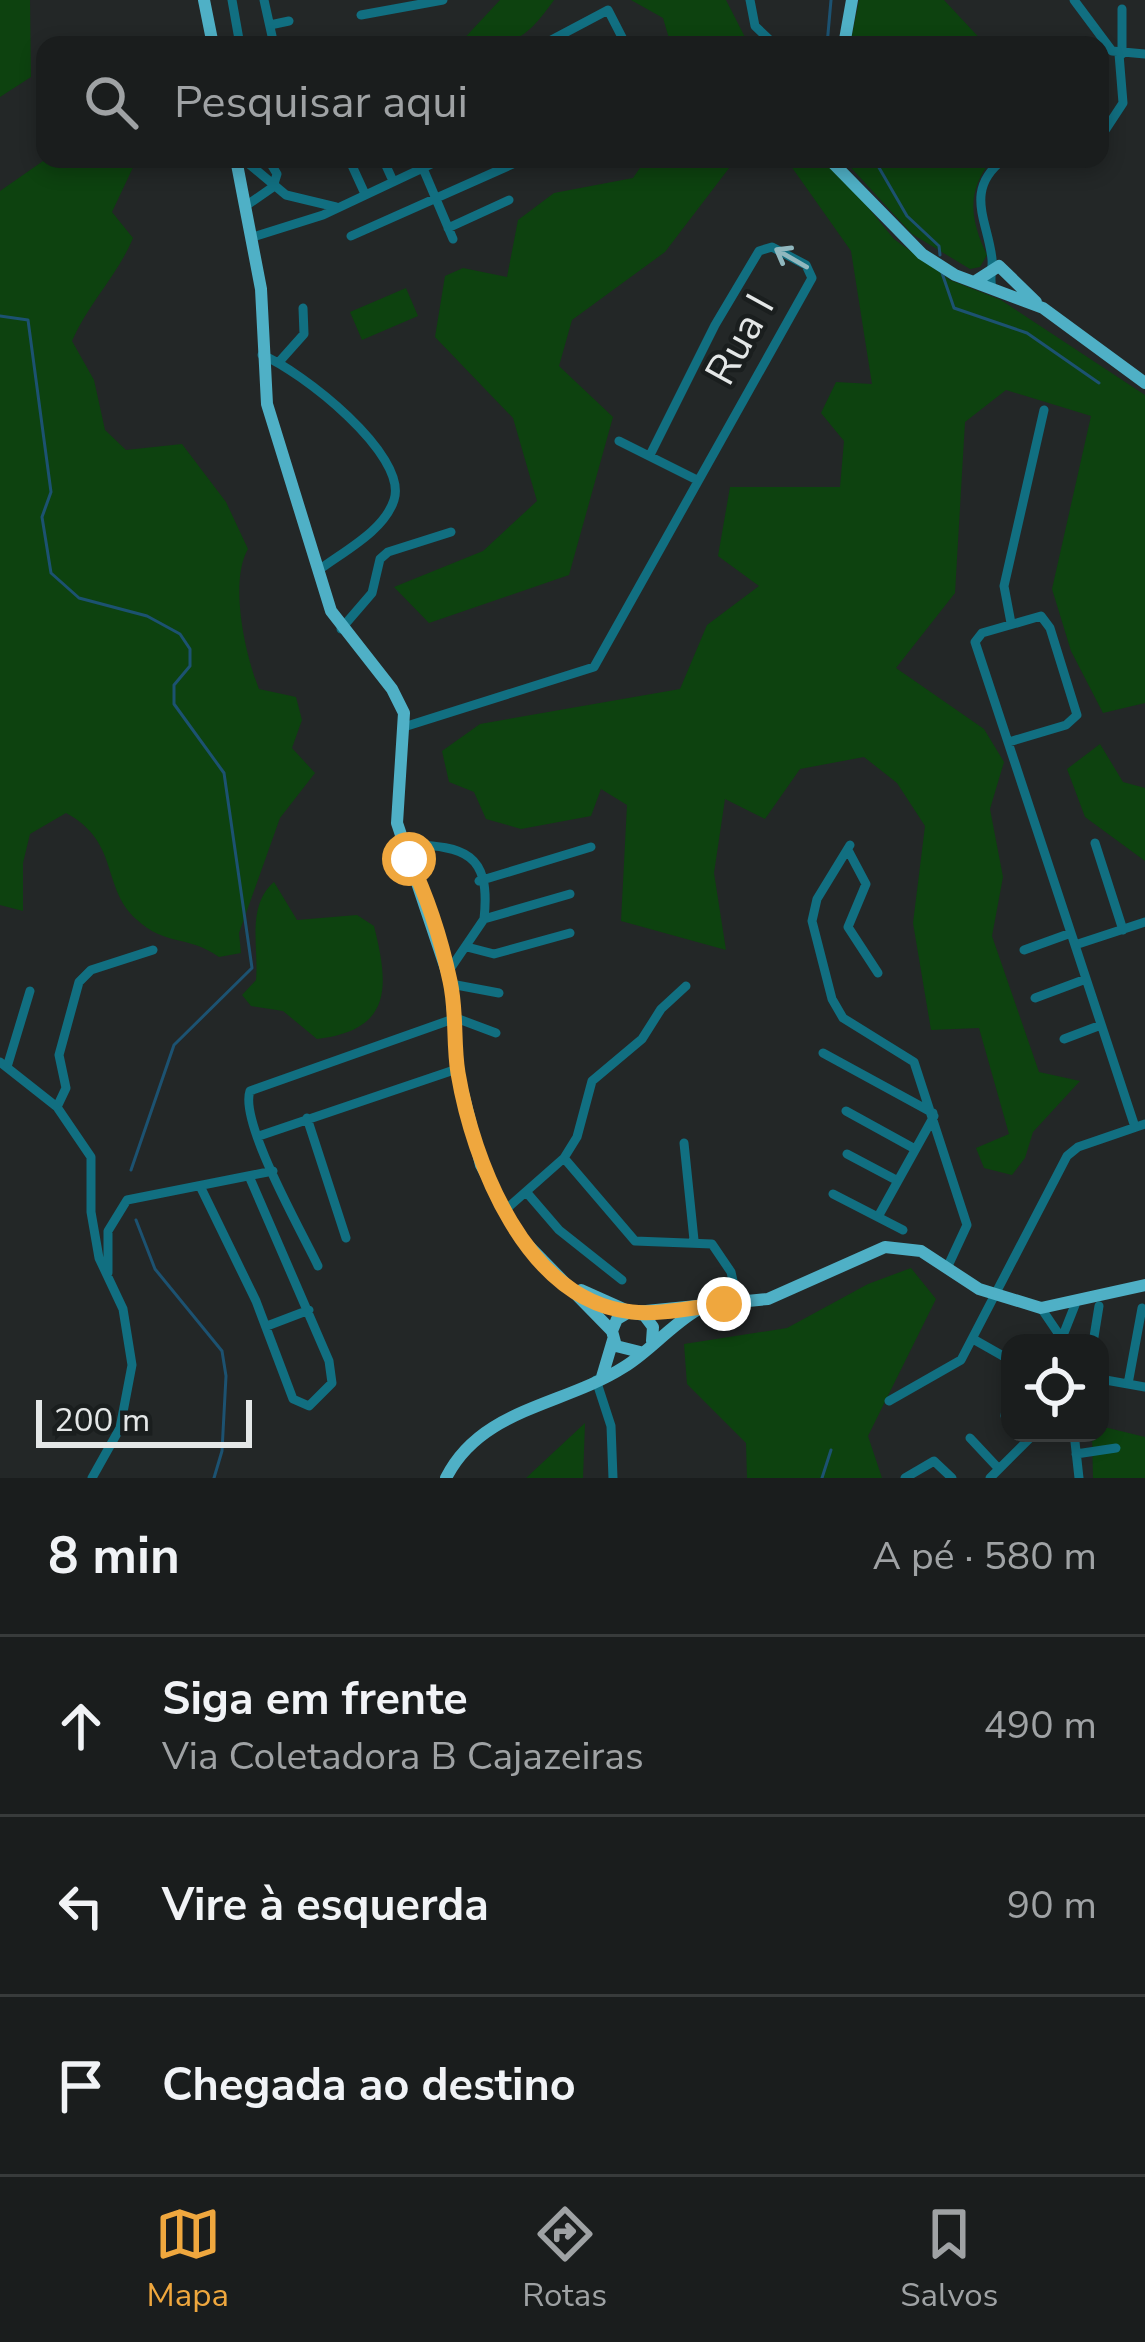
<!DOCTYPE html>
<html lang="pt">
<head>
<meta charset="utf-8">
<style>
  body { margin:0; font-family:"Nunito Sans",sans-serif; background:#272a2a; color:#f1f3f6 }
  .controls { position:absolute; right:36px; bottom:36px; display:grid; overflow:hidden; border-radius:24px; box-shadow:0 6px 18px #0003 }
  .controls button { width:108px; height:108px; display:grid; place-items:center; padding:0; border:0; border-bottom:3px solid #383b3b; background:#1a1d1d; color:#f1f3f6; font:60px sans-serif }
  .scale { position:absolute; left:36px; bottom:30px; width:216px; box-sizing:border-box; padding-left:12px; border:6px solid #e4e7e7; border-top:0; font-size:33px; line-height:42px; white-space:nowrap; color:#e4e7e7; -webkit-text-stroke:9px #1a1e1e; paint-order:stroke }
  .stop { position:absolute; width:36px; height:36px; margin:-27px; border:9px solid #efa73e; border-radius:50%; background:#fff }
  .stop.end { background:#efa73e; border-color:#fff; box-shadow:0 3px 12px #0008 }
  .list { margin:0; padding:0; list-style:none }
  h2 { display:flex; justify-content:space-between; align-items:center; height:156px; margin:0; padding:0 48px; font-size:51px }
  h2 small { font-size:39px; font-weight:400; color:#9fa2a4 }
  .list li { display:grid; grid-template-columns:78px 1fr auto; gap:36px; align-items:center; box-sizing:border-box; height:180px; padding:0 48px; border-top:3px solid #383b3b }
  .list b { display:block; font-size:45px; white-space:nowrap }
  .list p { margin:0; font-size:39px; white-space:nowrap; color:#9fa2a4 }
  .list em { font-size:39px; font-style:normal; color:#9fa2a4 }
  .icon { flex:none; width:66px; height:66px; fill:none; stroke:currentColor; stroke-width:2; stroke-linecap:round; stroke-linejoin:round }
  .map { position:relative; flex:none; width:1145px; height:1478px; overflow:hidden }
  .search { position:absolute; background:#1a1d1d; box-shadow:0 6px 18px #0003; left:36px; right:36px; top:36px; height:132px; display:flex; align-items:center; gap:30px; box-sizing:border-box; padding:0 42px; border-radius:24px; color:#9fa2a4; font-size:45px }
  .sheet { height:696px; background:#1a1d1d }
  nav { display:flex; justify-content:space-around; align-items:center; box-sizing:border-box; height:168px; border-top:3px solid #383b3b; background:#1a1d1d; font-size:33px; color:#9fa2a4 }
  nav a { display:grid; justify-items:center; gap:6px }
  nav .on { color:#efa73e }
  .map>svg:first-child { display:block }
  .green { fill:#0d420f }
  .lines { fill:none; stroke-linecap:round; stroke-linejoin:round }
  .stream { stroke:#1c5271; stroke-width:3 }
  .minor { stroke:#116f81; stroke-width:9 }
  .major { stroke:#4fb0c6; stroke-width:12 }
  .oneway { stroke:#90b7be }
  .route { stroke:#efa73e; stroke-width:15 }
  .labels { text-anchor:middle; stroke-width:9; stroke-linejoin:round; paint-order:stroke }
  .street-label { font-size:42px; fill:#e4e7e7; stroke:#1a1e1e }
</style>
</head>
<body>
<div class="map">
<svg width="1145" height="1478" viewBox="0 0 1145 1478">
  <rect width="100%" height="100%" fill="#232727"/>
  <path class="green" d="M 0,0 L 30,0 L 31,77 L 0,97 Z
    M 500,0 L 554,0 C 522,45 512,45 458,45 Z
    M 631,0 L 726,0 L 749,45 L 671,45 L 663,18 Z
    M 859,0 L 944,0 L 986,45 L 850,45 Z
    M 46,159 L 137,159 L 112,212 L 133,238 C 118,275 89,302 72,341 L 94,380 L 105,430 L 126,450 L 182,444 L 226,502 L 248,549 C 229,582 245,654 259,689 L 296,697 L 302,720 L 292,748 L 315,773 L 280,818 L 239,933 L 241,953 L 219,957 C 186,934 166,947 136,919 C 101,887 120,842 66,813 L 30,834 L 23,863 L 23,911 L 0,905 L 0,191 Z
    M 646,159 L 736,159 L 665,252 L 572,320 L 559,366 L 613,417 L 569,575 L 429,623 L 394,587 L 483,551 L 537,501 L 513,418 L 435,337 L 445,276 L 463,268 L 507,277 L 518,220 L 554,193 L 633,178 Z
    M 786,159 L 828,159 L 894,239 L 950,280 L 1001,300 L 1145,395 L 1145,703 L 1103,713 L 1071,651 L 1052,589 L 1091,416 L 1006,390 L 965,422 L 955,593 L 896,668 L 984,729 L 1004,762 L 990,809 L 1003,877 L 992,936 L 1039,1072 L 1080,1081 L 1033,1132 L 1025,1158 L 1012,1175 L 984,1168 L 976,1148 L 1009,1134 L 979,1028 L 931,1030 L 913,923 L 925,826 L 897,783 L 864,757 L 800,769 L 765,819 L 725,799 L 714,873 L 726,950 L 621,921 L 627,805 L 601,789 L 591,816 L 521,829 L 486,819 L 474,792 L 449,782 L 442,751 L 480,724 L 680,689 L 707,625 L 759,586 L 718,556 L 730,487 L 840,487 L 844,441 L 821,413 L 836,382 L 872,384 L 851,251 Z
    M 843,159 L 992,159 C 966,192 970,219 987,255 L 980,267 L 970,269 L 912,234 Z
    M 406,288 L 418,316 L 362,340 L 350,312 Z
    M 1100,744 L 1123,782 L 1145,788 L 1145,861 L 1085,817 L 1067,769 Z
    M 274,882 L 297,920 L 357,915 L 374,926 C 389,986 393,1030 317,1039 L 283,1011 L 251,1006 L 242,995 L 256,980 C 259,948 246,906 274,882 Z
    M 911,1268 L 936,1299 L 868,1436 L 882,1478 L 747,1478 L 746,1443 L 687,1384 L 684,1344 L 787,1328 L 868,1284 Z
    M 585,1423 L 583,1478 L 526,1478 Z
    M 1100,1426 L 1145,1437 L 1145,1478 L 1093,1478 L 1092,1433 L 1100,1433 Z"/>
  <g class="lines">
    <path class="stream" d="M 827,45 L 831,0
      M 874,159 L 907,216 L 939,246 L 940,255
      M 942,273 L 954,308 L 1027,333 L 1099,383
      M 0,316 L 28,320 L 51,492 L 42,517 L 51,573 L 79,598 L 147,616 L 180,634 L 190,649 L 190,666 L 174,685 L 174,704 L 224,773 L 252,968 L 174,1045 L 131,1170
      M 136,1220 L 155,1269 L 222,1351 L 226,1376 L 222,1451 L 214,1478
      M 822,1478 L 831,1450"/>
    <path class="minor" d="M 232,0 L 240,45
      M 264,0 L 274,45
      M 750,0 L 755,26 L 775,45
      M 1074,0 L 1112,51 L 1145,54
      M 1122,9 L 1122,54
      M 361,15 L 443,0
      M 270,25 L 289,21
      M 542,45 L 608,10 L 626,45
      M 1100,138 L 1123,103 L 1119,54
      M 243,159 L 286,195 L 336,207
      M 268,159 L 277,174 L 273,187
      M 349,159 L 365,194
      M 383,159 L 393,181
      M 419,159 L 453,239
      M 312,162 L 341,159
      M 247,205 L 273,187
      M 448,228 L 509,200
      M 351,236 L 524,159
      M 253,237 L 323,215 L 442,159
      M 992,288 C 989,277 993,270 992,259 C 988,221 963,190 1004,159
      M 262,355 C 300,370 409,455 394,500 C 384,531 344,551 319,570
      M 279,362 L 304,334 L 303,308
      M 619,441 L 697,480
      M 1011,623 L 1004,586 L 1044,410
      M 341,629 L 372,593 L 380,559 L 388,552 L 451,532
      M 407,726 L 594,667 L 812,278 L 806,265 L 772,247 L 759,251 L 715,325 L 650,455
      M 1009,742 L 1066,725 L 1077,715 L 1050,628 L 1041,616 L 982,633 L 975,642 L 1135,1127
      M 402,843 C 458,848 492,846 484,919 L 448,972
      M 1095,843 L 1123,930
      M 850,845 L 817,899 L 812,921 L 832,999 L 843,1018 L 914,1062 L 967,1225 L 947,1268
      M 848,850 L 866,884 L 848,927 L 878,973
      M 479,881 L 591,847
      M 484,919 L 570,894
      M 1075,945 L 1145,922
      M 467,947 L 494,954 L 570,933
      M 1024,950 L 1071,933
      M 451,984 L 499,993
      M 1035,998 L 1086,979
      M 1064,1039 L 1101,1025
      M 823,1053 L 933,1113
      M 0,1062 L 57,1107 L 91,1157 L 91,1212 L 99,1258 L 123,1309 L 132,1365 L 120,1428 L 92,1478
      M 7,1067 L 30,991
      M 57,1107 L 66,1088 L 59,1055 L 79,982 L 91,970 L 153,950
      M 846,1111 L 915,1149
      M 307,1118 L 346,1238
      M 259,1136 L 457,1069
      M 684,1143 L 694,1240
      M 847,1154 L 898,1181
      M 564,1158 L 635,1241 L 712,1244 L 731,1272 L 738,1303
      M 200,1186 L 256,1301 L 293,1399 L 309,1406 L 332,1383 L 329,1361 L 249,1176
      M 528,1194 L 559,1230 L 622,1280
      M 833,1194 L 903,1230
      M 504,1211 L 564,1158 L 577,1137 L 592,1081 L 642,1039 L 661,1009 L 686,986
      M 879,1215 L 934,1116
      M 318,1266 C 302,1232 239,1122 250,1091 L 456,1018 L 496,1033
      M 108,1273 L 108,1231 L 127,1200 L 273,1171
      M 1041,1308 L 1060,1336
      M 267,1326 L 309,1310
      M 973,1339 L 1010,1360
      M 1060,1343 L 1075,1305
      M 1093,1343 L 1099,1306
      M 1100,1379 L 1145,1387
      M 596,1380 L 611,1426 L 613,1478
      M 1010,1380 L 1005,1416 L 1010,1423
      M 1128,1384 L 1142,1308
      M 889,1401 L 961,1360 L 1067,1156 L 1078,1147 L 1145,1124
      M 1074,1433 L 1079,1478
      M 970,1438 L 999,1469
      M 1076,1454 L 1116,1448
      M 905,1478 L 934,1461 L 952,1478
      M 990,1478 L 1035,1433"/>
    <path class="major" d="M 204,0 L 213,45
      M 844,45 L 852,0
      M 236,159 L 261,289 L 267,404 L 331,611 L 392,689 L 404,713 L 397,823 L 451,984 L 457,1069 L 481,1165 L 519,1236 L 612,1331
      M 829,159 L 922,254 L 955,275 L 1043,308 L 1145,383
      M 974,282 L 999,266 L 1036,302
      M 581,1290 L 628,1311
      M 636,1312 L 768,1299 L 885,1247 L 921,1251 L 979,1289 L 1041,1308 L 1145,1285
      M 640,1352 L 616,1346 L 612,1331 L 617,1319 L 629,1312 L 644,1315 L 653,1327 L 652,1341
      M 602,1377 L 613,1340
      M 446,1478 C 481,1408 563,1406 624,1367 C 650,1351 670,1326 697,1310"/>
  </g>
  <defs><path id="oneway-shaft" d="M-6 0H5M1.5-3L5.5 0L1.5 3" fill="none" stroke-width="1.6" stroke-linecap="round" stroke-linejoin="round" transform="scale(3)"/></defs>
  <use class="oneway" href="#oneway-shaft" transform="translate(791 258) rotate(-150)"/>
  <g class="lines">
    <path class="route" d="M 409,859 C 428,898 441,939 450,981 C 457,1012 453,1043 458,1073 C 473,1162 526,1301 632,1312 C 661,1315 695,1307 724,1304"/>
  </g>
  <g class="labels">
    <g class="street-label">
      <text transform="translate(739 339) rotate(-61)" y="15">Rua I</text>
    </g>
  </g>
</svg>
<div class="controls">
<button><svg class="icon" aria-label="locate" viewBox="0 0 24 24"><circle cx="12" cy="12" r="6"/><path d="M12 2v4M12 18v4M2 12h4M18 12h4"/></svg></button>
</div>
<div class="scale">200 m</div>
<div class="stop" style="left:409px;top:859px"></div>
<div class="stop end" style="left:724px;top:1304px"></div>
<div class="search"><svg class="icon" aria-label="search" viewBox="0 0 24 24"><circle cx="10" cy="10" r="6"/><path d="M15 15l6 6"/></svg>Pesquisar aqui</div>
</div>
<section class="sheet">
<h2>8 min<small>A pé · 580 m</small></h2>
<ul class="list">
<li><svg class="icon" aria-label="ahead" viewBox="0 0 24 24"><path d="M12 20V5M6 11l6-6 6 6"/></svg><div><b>Siga em frente</b><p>Via Coletadora B Cajazeiras</p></div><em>490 m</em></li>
<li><svg class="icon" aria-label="left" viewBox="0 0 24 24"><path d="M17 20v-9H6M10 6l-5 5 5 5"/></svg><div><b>Vire à esquerda</b></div><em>90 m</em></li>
<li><svg class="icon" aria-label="arrive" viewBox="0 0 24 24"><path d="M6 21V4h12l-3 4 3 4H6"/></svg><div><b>Chegada ao destino</b></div></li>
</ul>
</section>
<nav>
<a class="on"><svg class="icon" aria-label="map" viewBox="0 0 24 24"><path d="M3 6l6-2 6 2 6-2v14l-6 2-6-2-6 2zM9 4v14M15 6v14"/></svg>Mapa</a>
<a><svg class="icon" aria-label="directions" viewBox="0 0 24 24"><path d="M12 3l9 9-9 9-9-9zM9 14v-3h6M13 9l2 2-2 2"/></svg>Rotas</a>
<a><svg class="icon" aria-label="saved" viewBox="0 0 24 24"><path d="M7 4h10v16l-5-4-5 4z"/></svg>Salvos</a>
</nav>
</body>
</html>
